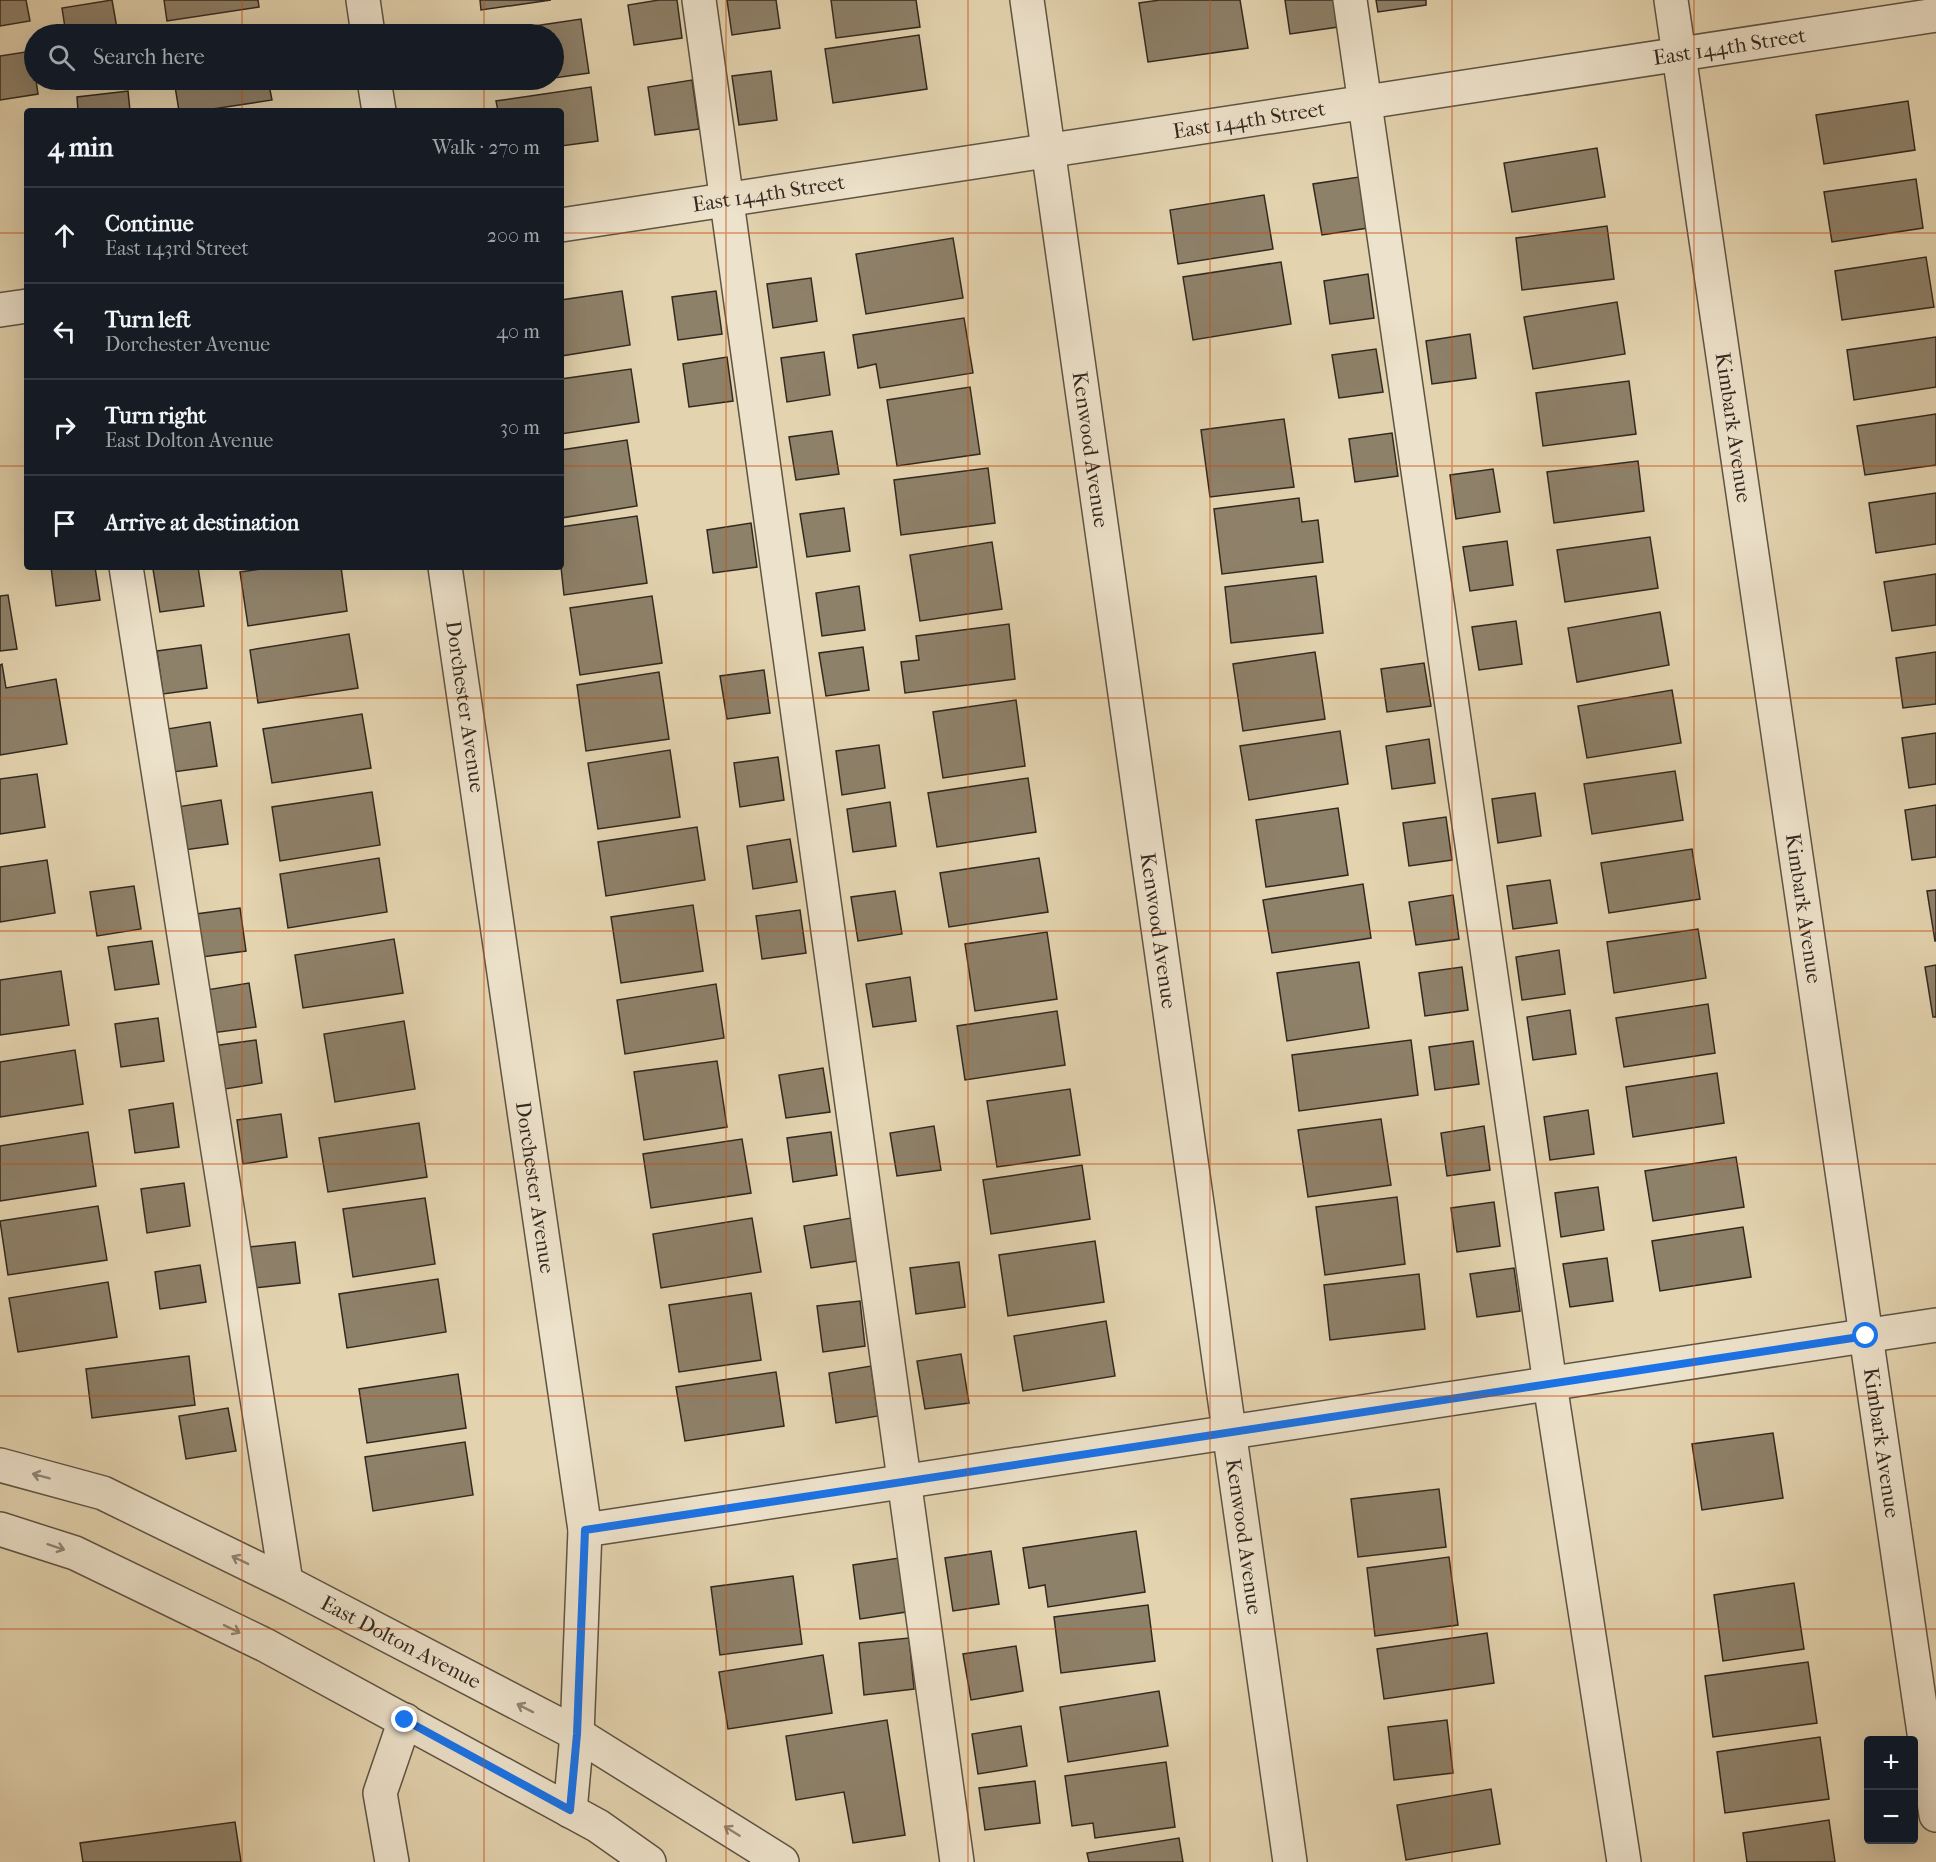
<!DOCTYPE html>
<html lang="en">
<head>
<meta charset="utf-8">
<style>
  body { margin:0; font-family:"IM FELL French Canon",serif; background:#242831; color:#f1f3f6 }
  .controls { position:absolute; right:18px; bottom:18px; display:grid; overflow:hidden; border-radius:6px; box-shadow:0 6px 24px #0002 }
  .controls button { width:54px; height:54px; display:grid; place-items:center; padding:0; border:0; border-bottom:2px solid #363941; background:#171b24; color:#f1f3f6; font:30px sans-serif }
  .stop { position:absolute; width:18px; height:18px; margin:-14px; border:4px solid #1a73e8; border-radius:50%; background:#fff }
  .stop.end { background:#1a73e8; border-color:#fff; box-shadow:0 2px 6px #0008 }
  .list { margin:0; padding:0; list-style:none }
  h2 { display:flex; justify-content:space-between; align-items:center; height:78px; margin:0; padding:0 24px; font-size:26px }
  h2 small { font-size:20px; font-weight:400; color:#9ea1a6 }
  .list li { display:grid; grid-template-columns:39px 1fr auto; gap:18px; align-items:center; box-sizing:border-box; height:96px; padding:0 24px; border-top:2px solid #363941 }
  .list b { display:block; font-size:22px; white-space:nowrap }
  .list p { margin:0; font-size:20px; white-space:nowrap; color:#9ea1a6 }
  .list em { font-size:20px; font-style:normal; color:#9ea1a6 }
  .icon { flex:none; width:33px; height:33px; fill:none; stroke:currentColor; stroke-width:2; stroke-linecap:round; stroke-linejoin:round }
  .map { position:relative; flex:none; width:1936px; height:1862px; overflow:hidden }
  .search { position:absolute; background:#171b24; box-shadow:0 6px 24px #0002; left:24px; top:24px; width:540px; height:66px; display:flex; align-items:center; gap:15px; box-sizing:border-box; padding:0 21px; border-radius:33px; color:#9ea1a6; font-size:22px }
  .panel { position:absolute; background:#171b24; box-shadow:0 6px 24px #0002; left:24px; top:108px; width:540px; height:462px; border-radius:6px }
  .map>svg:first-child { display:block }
  .building { fill:#8e816a; stroke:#322920; stroke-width:1.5 }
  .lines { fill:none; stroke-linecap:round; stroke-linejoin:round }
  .minor-casing { stroke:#5e5444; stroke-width:36 }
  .minor { stroke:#ede2cb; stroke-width:33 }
  .oneway { stroke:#908676 }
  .route { stroke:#1a73e8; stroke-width:8 }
  .grid { fill:none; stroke:#c44f10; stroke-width:1.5; stroke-opacity:0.55 }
  .labels { text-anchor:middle; stroke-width:6; stroke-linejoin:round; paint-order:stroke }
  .street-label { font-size:21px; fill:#322920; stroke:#ede2cb }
</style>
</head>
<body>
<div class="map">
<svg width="1936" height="1862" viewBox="0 0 1936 1862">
  <rect width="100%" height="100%" fill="#e3d3af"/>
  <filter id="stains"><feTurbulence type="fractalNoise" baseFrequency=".00333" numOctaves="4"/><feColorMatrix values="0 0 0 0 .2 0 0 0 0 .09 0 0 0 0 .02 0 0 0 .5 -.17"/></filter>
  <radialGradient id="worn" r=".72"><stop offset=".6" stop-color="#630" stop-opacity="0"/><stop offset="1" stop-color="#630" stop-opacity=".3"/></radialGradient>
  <path class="building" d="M 0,0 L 26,0 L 30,21 L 0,26 Z
    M 112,0 L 118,34 L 66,34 L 62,8 Z
    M 164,0 L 258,0 L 259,7 L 167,21 Z
    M 480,0 L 551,0 L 481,10 Z
    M 659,0 L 677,0 L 682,38 L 634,45 L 628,5 Z
    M 727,0 L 776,0 L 780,28 L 732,35 Z
    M 831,0 L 916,0 L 920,27 L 836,38 Z
    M 1160,0 L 1240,0 L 1248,48 L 1148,62 L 1139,3 Z
    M 1285,0 L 1334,0 L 1338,27 L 1290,34 Z
    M 1376,0 L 1426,0 L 1426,5 L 1378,12 Z
    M 581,19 L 589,73 L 554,78 L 554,34 L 487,34 L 487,33 Z
    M 919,35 L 927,89 L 833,103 L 825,49 Z
    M 32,51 L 34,80 L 36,80 L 38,94 L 0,100 L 0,56 Z
    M 771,71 L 777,120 L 739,125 L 732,76 Z
    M 174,80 L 268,80 L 272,100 L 199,111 L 179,111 Z
    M 493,80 L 544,80 L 494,86 Z
    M 692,80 L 699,129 L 655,135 L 648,87 Z
    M 591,87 L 598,141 L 561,146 L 561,111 L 498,111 L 496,101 Z
    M 128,91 L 130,111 L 78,111 L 77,97 Z
    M 1908,101 L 1915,150 L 1824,164 L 1816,115 Z
    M 1597,148 L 1605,197 L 1512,212 L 1504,163 Z
    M 1359,177 L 1368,228 L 1322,235 L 1313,184 Z
    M 1916,179 L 1923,228 L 1832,242 L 1824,192 Z
    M 1264,195 L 1273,249 L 1178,264 L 1170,210 Z
    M 1607,226 L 1614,279 L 1522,290 L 1516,238 Z
    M 953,238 L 963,298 L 866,314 L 856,254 Z
    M 1926,257 L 1934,307 L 1842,320 L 1835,271 Z
    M 1281,262 L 1291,324 L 1193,340 L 1183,277 Z
    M 1368,274 L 1374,318 L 1330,324 L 1324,281 Z
    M 811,278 L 817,321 L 773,328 L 767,284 Z
    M 622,291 L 630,345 L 561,356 L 561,300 Z
    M 716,291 L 722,334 L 678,340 L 672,297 Z
    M 1617,302 L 1625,354 L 1533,369 L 1524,317 Z
    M 964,318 L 973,373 L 880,388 L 876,364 L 858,368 L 853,335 Z
    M 1470,334 L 1476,378 L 1432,384 L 1426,341 Z
    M 1936,337 L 1936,387 L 1854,400 L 1847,350 Z
    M 1376,349 L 1383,392 L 1339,398 L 1332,355 Z
    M 824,352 L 830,395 L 787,402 L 781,358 Z
    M 727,357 L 733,401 L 689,407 L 683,364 Z
    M 631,369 L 639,422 L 561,434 L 561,379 Z
    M 1629,381 L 1636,434 L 1543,446 L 1536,393 Z
    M 970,387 L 980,454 L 897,466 L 887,400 Z
    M 1936,414 L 1936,465 L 1865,475 L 1857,426 Z
    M 1284,419 L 1294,487 L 1210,497 L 1201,430 Z
    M 832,431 L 839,474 L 796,480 L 789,437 Z
    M 1392,433 L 1398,476 L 1355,482 L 1349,439 Z
    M 627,440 L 637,506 L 561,518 L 561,450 Z
    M 1638,461 L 1644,511 L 1554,523 L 1547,472 Z
    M 988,468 L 995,523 L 901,535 L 894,480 Z
    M 1493,469 L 1500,512 L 1456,519 L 1450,475 Z
    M 1936,493 L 1936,544 L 1876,553 L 1869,503 Z
    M 1299,498 L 1302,522 L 1318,520 L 1323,562 L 1222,574 L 1214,509 Z
    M 844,508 L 850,551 L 807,557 L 800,514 Z
    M 637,516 L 647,583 L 564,595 L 561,567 L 561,527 Z
    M 751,523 L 757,567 L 713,573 L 707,530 Z
    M 1650,537 L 1658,588 L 1565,602 L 1557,550 Z
    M 1507,541 L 1513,585 L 1470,591 L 1463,547 Z
    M 992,542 L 1002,609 L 920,621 L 910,555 Z
    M 51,567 L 95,567 L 100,600 L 56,606 Z
    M 170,567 L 198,567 L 204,606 L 160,612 L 153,569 Z
    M 274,567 L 341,567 L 347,611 L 248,626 L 240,572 Z
    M 1936,574 L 1936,625 L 1892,631 L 1884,582 Z
    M 1316,576 L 1323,633 L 1231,643 L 1225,587 Z
    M 859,586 L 865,630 L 822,636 L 816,593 Z
    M 8,595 L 17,649 L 0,651 L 0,596 Z
    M 652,596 L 662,663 L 580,675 L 570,608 Z
    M 1660,612 L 1669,665 L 1577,682 L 1568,628 Z
    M 1516,621 L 1522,664 L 1479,670 L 1472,627 Z
    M 1009,624 L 1015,679 L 905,693 L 901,662 L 919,660 L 916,636 Z
    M 349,634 L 358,688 L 258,703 L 250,650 Z
    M 201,645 L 207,688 L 163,694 L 157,651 Z
    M 863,647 L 869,690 L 826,696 L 819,653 Z
    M 1315,652 L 1325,719 L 1243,731 L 1233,664 Z
    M 1936,652 L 1936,704 L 1903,708 L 1896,658 Z
    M 1424,663 L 1431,706 L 1387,712 L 1381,669 Z
    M 2,664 L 6,688 L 56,679 L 67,744 L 0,755 L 0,665 Z
    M 764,670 L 770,713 L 727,719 L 720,676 Z
    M 659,672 L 669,739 L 586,751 L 577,685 Z
    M 1672,690 L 1681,743 L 1587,758 L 1578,706 Z
    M 1016,700 L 1025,766 L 943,778 L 933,712 Z
    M 362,714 L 371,768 L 272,783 L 263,729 Z
    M 210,722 L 217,766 L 173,772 L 167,729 Z
    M 1340,731 L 1348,784 L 1249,800 L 1240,746 Z
    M 1936,733 L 1936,784 L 1909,788 L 1902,738 Z
    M 1429,739 L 1435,783 L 1392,789 L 1386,746 Z
    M 879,745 L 885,788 L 842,795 L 836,751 Z
    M 670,750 L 680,817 L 598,829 L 588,763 Z
    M 778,757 L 784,800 L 740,807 L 734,763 Z
    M 1675,771 L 1683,820 L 1592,834 L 1584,784 Z
    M 37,774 L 45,827 L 0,834 L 0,779 Z
    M 1028,778 L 1036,832 L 937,847 L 928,793 Z
    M 372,792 L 380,845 L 280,861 L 272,807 Z
    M 1535,793 L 1541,836 L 1498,843 L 1492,799 Z
    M 221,800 L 228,844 L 184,850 L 177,807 Z
    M 890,802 L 896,846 L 853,852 L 847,809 Z
    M 1936,805 L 1936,857 L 1912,860 L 1905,810 Z
    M 1338,808 L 1348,875 L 1266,887 L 1256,820 Z
    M 1446,817 L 1452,860 L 1409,866 L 1403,823 Z
    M 697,827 L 705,880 L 606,896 L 598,842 Z
    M 790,839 L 797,882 L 753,889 L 747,846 Z
    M 1692,849 L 1700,899 L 1609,913 L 1601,863 Z
    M 379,858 L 387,912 L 288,928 L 280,874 Z
    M 1039,858 L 1048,912 L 949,927 L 940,873 Z
    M 47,860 L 55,913 L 0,922 L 0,867 Z
    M 1550,880 L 1557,923 L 1513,929 L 1507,886 Z
    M 1363,884 L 1371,938 L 1272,953 L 1263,900 Z
    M 134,886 L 141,929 L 97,936 L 90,892 Z
    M 1936,890 L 1936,941 L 1935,941 L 1927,891 Z
    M 895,891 L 902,934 L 858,941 L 851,897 Z
    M 1453,895 L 1459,939 L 1416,945 L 1409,902 Z
    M 693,905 L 703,971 L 621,983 L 611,917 Z
    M 240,908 L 246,951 L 202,957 L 196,914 Z
    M 800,910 L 806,953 L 762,959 L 756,916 Z
    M 1698,929 L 1706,978 L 1614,993 L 1607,942 Z
    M 1047,932 L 1057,999 L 975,1011 L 965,944 Z
    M 394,939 L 403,993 L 303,1008 L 295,955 Z
    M 152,941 L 159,984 L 115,990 L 108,947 Z
    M 1559,950 L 1565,994 L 1522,1000 L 1516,957 Z
    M 1359,962 L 1369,1028 L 1287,1041 L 1277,973 Z
    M 1936,965 L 1936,1017 L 1933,1017 L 1925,967 Z
    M 1462,967 L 1468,1010 L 1425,1016 L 1419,973 Z
    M 61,971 L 69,1025 L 0,1035 L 0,980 Z
    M 910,977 L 916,1021 L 873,1027 L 866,984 Z
    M 249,983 L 256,1027 L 212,1033 L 206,990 Z
    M 716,984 L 724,1038 L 625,1054 L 617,1000 Z
    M 1708,1004 L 1715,1053 L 1624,1067 L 1616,1018 Z
    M 1570,1010 L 1576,1054 L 1533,1060 L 1527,1017 Z
    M 1057,1011 L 1065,1065 L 965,1080 L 957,1026 Z
    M 158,1018 L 164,1061 L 121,1067 L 115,1024 Z
    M 404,1021 L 415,1089 L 335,1102 L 324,1034 Z
    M 256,1040 L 262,1083 L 219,1090 L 213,1046 Z
    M 1411,1040 L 1418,1095 L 1299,1111 L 1292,1055 Z
    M 1473,1041 L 1479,1084 L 1435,1090 L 1429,1047 Z
    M 75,1050 L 83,1104 L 0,1117 L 0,1062 Z
    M 717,1061 L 727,1127 L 644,1140 L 634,1072 Z
    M 823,1068 L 830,1112 L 786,1118 L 779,1075 Z
    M 1717,1073 L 1724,1123 L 1633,1137 L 1626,1087 Z
    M 1070,1089 L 1080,1155 L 997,1167 L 987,1101 Z
    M 173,1103 L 179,1147 L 135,1153 L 129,1110 Z
    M 1588,1110 L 1594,1154 L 1550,1160 L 1544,1117 Z
    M 281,1114 L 287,1157 L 243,1164 L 237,1120 Z
    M 1381,1119 L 1391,1185 L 1308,1197 L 1298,1130 Z
    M 419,1123 L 427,1177 L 328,1192 L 319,1138 Z
    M 934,1126 L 941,1170 L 897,1176 L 890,1133 Z
    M 1484,1126 L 1490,1170 L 1447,1176 L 1441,1133 Z
    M 88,1132 L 96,1186 L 0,1201 L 0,1146 Z
    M 831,1132 L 837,1175 L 793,1182 L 787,1138 Z
    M 742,1139 L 751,1193 L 651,1208 L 643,1154 Z
    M 1736,1157 L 1744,1207 L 1653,1221 L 1645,1171 Z
    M 1082,1165 L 1090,1219 L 991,1234 L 983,1180 Z
    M 184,1183 L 190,1226 L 147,1233 L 141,1189 Z
    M 1598,1187 L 1604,1230 L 1561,1237 L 1555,1193 Z
    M 1397,1197 L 1405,1264 L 1325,1275 L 1316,1207 Z
    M 425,1198 L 435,1264 L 353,1277 L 343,1209 Z
    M 1494,1202 L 1500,1246 L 1457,1252 L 1451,1208 Z
    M 98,1206 L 107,1260 L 8,1275 L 0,1221 Z
    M 752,1218 L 761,1272 L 661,1288 L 653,1234 Z
    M 851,1218 L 857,1261 L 811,1268 L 804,1226 Z
    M 1743,1227 L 1751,1277 L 1660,1291 L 1652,1241 Z
    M 1095,1241 L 1104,1302 L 1008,1316 L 999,1255 Z
    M 295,1242 L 300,1283 L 254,1288 L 249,1247 Z
    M 1607,1258 L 1613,1301 L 1570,1307 L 1563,1264 Z
    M 959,1262 L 965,1307 L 916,1314 L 910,1268 Z
    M 200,1265 L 206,1302 L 160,1309 L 155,1272 Z
    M 1514,1268 L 1520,1311 L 1477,1317 L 1470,1274 Z
    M 1419,1274 L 1425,1329 L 1330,1340 L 1324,1285 Z
    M 438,1279 L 446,1332 L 347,1348 L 339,1294 Z
    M 108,1282 L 117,1337 L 18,1352 L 9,1298 Z
    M 751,1293 L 761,1360 L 679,1372 L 669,1305 Z
    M 860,1301 L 865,1346 L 823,1352 L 817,1306 Z
    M 1106,1321 L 1115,1376 L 1023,1391 L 1014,1336 Z
    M 961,1354 L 969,1403 L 925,1409 L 917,1361 Z
    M 189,1356 L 195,1405 L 92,1418 L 86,1369 Z
    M 871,1366 L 878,1416 L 836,1423 L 829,1373 Z
    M 776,1372 L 784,1426 L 685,1441 L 676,1387 Z
    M 458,1374 L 466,1428 L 367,1443 L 359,1389 Z
    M 228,1408 L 236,1451 L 186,1459 L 179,1416 Z
    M 1773,1433 L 1783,1498 L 1702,1510 L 1692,1444 Z
    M 465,1442 L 473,1495 L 373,1511 L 365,1457 Z
    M 1439,1489 L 1446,1547 L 1358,1557 L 1351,1499 Z
    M 1136,1531 L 1145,1592 L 1048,1607 L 1045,1585 L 1029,1588 L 1023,1548 Z
    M 991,1551 L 999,1604 L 953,1611 L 945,1558 Z
    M 1449,1557 L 1458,1625 L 1375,1636 L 1367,1568 Z
    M 899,1558 L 906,1612 L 860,1619 L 853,1565 Z
    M 793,1576 L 802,1644 L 720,1655 L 711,1587 Z
    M 1794,1583 L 1804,1649 L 1723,1661 L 1714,1595 Z
    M 1148,1605 L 1155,1661 L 1061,1673 L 1054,1617 Z
    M 1487,1633 L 1494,1683 L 1384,1699 L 1377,1649 Z
    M 909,1638 L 914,1689 L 864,1695 L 859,1643 Z
    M 1016,1646 L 1023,1691 L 971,1700 L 963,1654 Z
    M 823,1655 L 832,1713 L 728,1729 L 719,1672 Z
    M 1808,1662 L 1817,1723 L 1713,1737 L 1705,1676 Z
    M 1159,1691 L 1168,1746 L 1068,1762 L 1060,1707 Z
    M 887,1720 L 905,1835 L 853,1843 L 844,1792 L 796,1800 L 786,1736 Z
    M 1447,1720 L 1453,1773 L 1394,1780 L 1388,1727 Z
    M 1021,1726 L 1027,1766 L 978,1774 L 972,1734 Z
    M 1820,1737 L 1829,1799 L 1725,1813 L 1717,1752 Z
    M 1166,1762 L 1175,1827 L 1095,1838 L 1093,1823 L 1072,1826 L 1065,1776 Z
    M 1035,1781 L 1040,1823 L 985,1830 L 979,1788 Z
    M 1491,1789 L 1500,1844 L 1406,1860 L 1397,1805 Z
    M 1829,1820 L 1835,1862 L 1747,1862 L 1743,1833 Z
    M 235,1822 L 241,1862 L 83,1862 L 80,1843 Z
    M 1179,1838 L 1183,1862 L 1089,1862 L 1087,1853 Z"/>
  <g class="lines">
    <g class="minor-casing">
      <g id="minor">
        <path d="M 363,0 L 368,34"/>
        <path d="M 699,0 L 957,1862"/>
        <path id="s1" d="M 1027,0 L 1290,1862"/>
        <path d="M 1350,0 L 1550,1384 L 1624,1862"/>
        <path id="s2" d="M 1671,0 L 1936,1815"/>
        <path d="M 374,80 L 379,111"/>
        <path id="s3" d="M 561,225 L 1936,15"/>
        <path d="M 0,310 L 27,306"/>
        <path d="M 126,567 L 286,1582"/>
        <path id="s4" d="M 445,567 L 585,1530 L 577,1734 L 570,1811"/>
        <path id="s5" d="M 0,1465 L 103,1493 L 293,1586 L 577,1734 L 782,1862"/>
        <path d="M 0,1529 L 75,1553 L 265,1645 L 598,1826 L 649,1862"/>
        <path d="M 585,1530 L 1936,1325"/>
        <path d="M 392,1862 L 380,1793 L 405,1720"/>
      </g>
    </g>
    <use href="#minor" class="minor"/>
  </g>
  <defs><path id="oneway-shaft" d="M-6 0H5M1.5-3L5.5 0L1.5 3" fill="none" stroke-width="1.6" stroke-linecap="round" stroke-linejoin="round" transform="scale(1.5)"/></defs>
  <g class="oneway">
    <use href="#oneway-shaft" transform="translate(41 1476) rotate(-165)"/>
    <use href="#oneway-shaft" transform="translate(56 1547) rotate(18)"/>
    <use href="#oneway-shaft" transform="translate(240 1560) rotate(-154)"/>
    <use href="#oneway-shaft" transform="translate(232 1629) rotate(26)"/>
    <use href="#oneway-shaft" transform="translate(525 1708) rotate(-153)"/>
    <use href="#oneway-shaft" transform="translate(732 1831) rotate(-148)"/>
  </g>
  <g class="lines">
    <path class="route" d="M 405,1720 L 570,1810 L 577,1734 L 585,1530 L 1866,1336"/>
  </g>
  <path class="grid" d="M 242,0 L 242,34M 484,0 L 484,34M 726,0 L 726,1862M 968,0 L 968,1862M 1210,0 L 1210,1862M 1452,0 L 1452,1862M 1694,0 L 1694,1862M 242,80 L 242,111M 484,80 L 484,111M 0,233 L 27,233M 561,233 L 1936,233M 0,466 L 27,466M 561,466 L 1936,466M 242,567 L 242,1862M 484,567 L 484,1862M 0,698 L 1936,698M 0,931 L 1936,931M 0,1164 L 1936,1164M 0,1396 L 1936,1396M 0,1629 L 1936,1629"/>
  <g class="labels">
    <g class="street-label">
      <text dy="7" stroke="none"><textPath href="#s3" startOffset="1182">East 144th Street</textPath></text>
      <text dy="7" stroke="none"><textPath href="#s3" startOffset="696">East 144th Street</textPath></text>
      <text dy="7" stroke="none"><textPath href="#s3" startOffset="210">East 144th Street</textPath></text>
      <text dy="7" stroke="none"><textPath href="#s2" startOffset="432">Kimbark Avenue</textPath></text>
      <text dy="7" stroke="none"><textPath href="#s1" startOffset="454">Kenwood Avenue</textPath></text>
      <text dy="7" stroke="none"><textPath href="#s4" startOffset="141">Dorchester Avenue</textPath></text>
      <text dy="7" stroke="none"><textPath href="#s2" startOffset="918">Kimbark Avenue</textPath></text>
      <text dy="7" stroke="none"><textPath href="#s1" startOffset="940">Kenwood Avenue</textPath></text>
      <text dy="7" stroke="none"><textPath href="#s4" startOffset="627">Dorchester Avenue</textPath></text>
      <text dy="7" stroke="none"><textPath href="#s2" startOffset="1458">Kimbark Avenue</textPath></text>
      <text dy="7" stroke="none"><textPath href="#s1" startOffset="1552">Kenwood Avenue</textPath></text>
      <text dy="7" stroke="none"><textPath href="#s5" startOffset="440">East Dolton Avenue</textPath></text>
    </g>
  </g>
  <rect width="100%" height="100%" filter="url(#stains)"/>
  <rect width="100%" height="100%" fill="url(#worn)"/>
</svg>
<div class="controls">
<button>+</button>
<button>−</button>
</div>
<div class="stop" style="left:1866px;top:1336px"></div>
<div class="stop end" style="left:405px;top:1720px"></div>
<div class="search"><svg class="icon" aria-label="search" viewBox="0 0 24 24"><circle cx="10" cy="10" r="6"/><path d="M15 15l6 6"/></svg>Search here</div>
<section class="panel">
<h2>4 min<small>Walk · 270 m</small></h2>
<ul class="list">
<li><svg class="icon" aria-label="ahead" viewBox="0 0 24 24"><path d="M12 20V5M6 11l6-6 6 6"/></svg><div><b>Continue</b><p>East 143rd Street</p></div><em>200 m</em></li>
<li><svg class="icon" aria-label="left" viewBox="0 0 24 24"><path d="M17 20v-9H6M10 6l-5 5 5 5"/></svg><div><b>Turn left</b><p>Dorchester Avenue</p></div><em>40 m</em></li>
<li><svg class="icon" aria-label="right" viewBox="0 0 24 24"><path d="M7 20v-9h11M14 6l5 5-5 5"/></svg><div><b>Turn right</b><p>East Dolton Avenue</p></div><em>30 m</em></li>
<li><svg class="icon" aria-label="arrive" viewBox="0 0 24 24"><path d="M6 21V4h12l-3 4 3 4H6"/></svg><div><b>Arrive at destination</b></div></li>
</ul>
</section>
</div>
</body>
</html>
